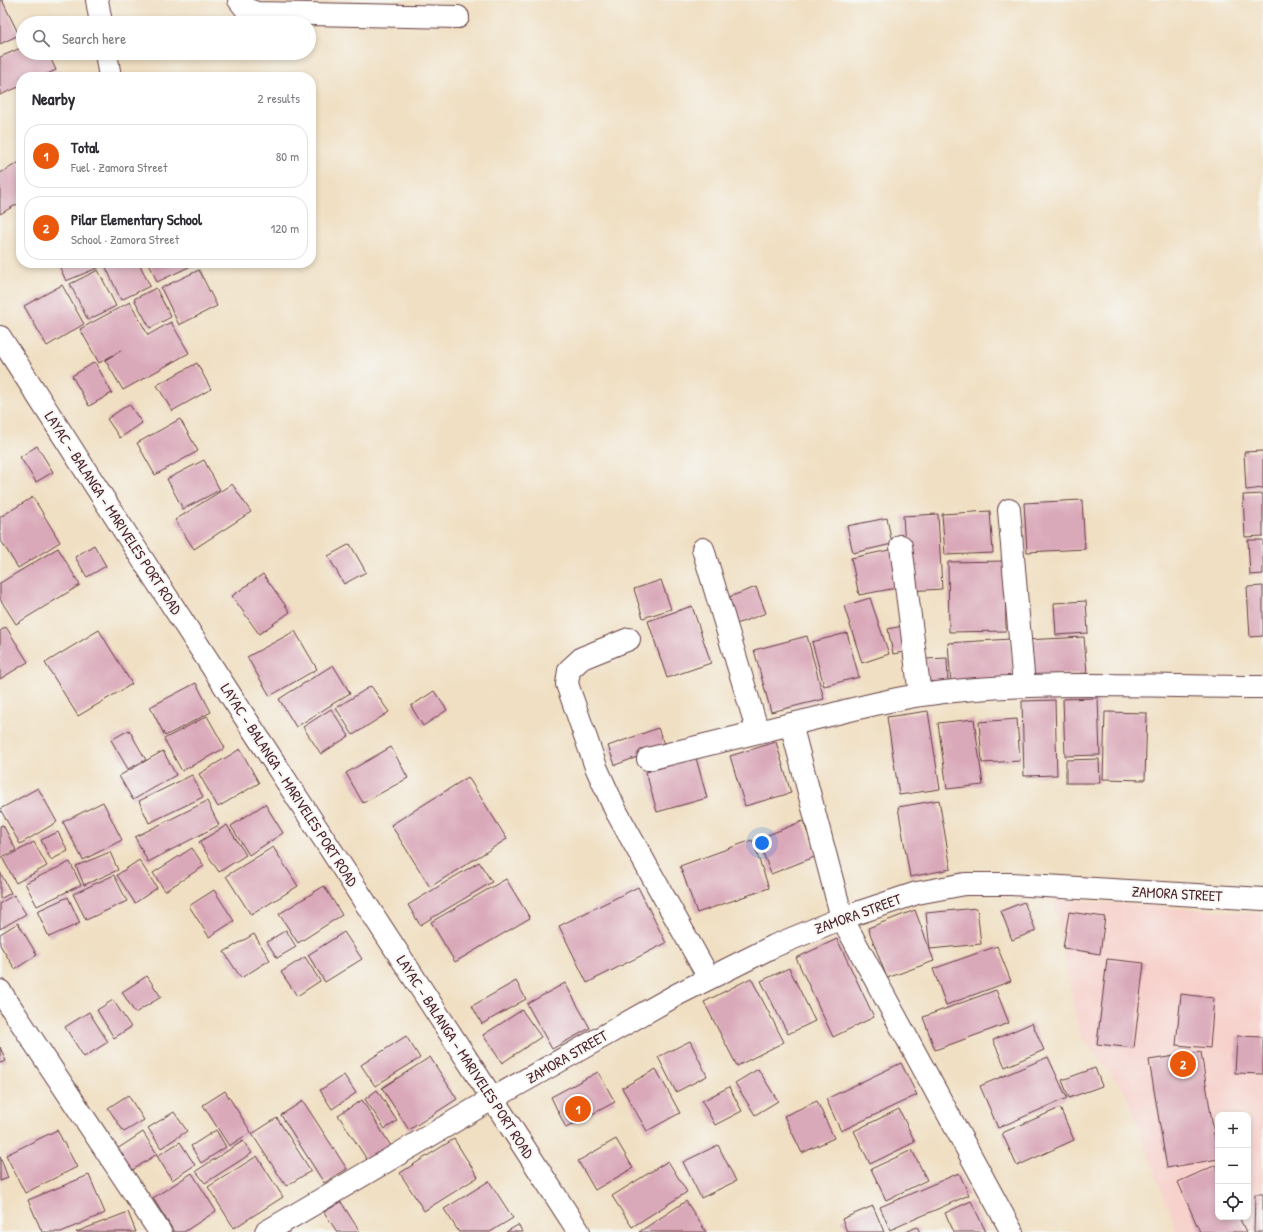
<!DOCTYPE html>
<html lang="en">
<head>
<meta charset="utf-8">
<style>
  body { margin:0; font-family:"Patrick Hand",sans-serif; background:#f2f2f3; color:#2b2b33 }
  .controls { position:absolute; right:12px; bottom:12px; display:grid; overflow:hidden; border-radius:8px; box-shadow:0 2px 6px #0003 }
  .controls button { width:36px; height:36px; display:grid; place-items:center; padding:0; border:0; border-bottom:1px solid #e1e1e2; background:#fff; color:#2b2b33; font:20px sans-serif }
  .you { position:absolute; left:762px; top:843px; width:14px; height:14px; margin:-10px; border:3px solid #fff; border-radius:50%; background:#1a73e8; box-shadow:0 0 0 6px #1a73e833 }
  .badge { display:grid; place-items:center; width:26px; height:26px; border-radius:50%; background:#ea580c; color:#fff; font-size:13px; font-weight:700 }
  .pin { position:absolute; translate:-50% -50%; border:2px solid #fff; box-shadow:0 1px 4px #0006 }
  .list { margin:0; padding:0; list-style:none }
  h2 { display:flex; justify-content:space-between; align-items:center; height:52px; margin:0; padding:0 16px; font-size:17px }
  h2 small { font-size:13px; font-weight:400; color:#7c7c81 }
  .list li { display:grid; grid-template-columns:26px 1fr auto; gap:12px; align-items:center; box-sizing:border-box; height:64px; margin:0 8px 8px; padding:0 8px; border:1px solid #e1e1e2; border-radius:16px }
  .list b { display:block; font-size:15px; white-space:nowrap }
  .list p { margin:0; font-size:13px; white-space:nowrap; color:#7c7c81 }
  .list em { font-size:13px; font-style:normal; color:#7c7c81 }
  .icon { flex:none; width:22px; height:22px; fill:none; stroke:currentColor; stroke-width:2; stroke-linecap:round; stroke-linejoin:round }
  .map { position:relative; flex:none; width:1263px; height:1232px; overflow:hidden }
  .search { position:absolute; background:#fff; box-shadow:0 2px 6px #0003; left:16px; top:16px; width:300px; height:44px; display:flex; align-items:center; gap:10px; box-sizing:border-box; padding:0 14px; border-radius:22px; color:#7c7c81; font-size:15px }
  .panel { position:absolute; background:#fff; box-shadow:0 2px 6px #0003; left:16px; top:72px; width:300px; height:196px; border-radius:16px }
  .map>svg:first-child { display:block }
  .built { fill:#f7d0cb; fill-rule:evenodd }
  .building { fill:#daa9b9 }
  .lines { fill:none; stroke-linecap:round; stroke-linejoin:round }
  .minor-casing { stroke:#633c42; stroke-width:24 }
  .tertiary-casing { stroke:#633c42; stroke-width:24 }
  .secondary-casing { stroke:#633c42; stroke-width:24 }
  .minor { stroke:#fff; stroke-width:22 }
  .tertiary { stroke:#fff; stroke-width:22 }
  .secondary { stroke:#fff; stroke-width:22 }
  .labels { text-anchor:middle; stroke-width:4; stroke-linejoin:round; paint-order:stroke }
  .street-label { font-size:15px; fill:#4a1f2b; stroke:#f6f6f2 }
</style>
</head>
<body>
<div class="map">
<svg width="1263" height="1232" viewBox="0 0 1263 1232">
  <rect width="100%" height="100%" fill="#f6f6f2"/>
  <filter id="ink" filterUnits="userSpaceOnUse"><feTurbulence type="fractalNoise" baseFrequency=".025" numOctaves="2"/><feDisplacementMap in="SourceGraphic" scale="8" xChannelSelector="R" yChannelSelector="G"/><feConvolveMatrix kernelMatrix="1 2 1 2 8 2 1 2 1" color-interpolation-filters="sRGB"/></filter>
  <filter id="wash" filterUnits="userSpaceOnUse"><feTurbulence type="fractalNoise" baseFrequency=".012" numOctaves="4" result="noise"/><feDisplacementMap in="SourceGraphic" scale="16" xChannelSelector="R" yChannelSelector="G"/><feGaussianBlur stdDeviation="0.9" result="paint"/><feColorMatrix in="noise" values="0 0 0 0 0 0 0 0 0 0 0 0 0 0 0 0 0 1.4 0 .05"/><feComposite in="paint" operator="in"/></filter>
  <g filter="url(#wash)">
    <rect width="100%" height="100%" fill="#f0dfc2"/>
    <path class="built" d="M 1054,899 L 1263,914 L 1263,1232 L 1177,1232 L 1126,1093 L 1079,1034 ZM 1218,1115 L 1248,1115 L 1248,1217 L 1218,1217 Z"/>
    <g id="blocks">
      <path class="building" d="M 0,0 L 2,0 L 19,35 L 0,44 Z
        M 23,47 L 23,53 L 48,53 L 56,70 L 41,77 L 21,77 L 21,86 L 0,95 L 0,57 Z
        M 18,163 L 21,169 L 21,202 L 0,214 L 0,173 Z
        M 58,263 L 98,263 L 100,267 L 66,281 Z
        M 104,263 L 139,263 L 150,286 L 121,300 Z
        M 149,263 L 192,263 L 193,265 L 157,282 Z
        M 98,270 L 116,306 L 88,320 L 70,284 Z
        M 199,270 L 217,306 L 179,325 L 161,288 Z
        M 62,285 L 84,324 L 47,346 L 24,306 Z
        M 156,288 L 171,317 L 150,328 L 134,299 Z
        M 130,302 L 148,335 L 171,322 L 189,353 L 123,390 L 105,360 L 122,350 L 99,363 L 80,329 Z
        M 95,362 L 112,393 L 89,406 L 72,376 Z
        M 197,363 L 211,389 L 172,411 L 157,385 Z
        M 129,404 L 142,423 L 120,438 L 107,419 Z
        M 180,419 L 198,451 L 155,475 L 137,443 Z
        M 37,446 L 53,472 L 36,482 L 20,457 Z
        M 1263,451 L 1263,488 L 1246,490 L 1244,452 Z
        M 204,460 L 220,490 L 183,509 L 167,479 Z
        M 232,484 L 251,512 L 194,549 L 175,520 Z
        M 1263,494 L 1263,536 L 1245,537 L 1243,495 Z
        M 33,497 L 60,542 L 18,568 L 0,539 L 0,517 Z
        M 1082,500 L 1085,549 L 1027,552 L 1024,503 Z
        M 990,511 L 993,553 L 945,555 L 942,514 Z
        M 938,514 L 942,589 L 908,591 L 903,516 Z
        M 887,518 L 892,544 L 853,553 L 847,526 Z
        M 1248,540 L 1263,540 L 1263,574 L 1250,575 Z
        M 350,544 L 366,572 L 344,584 L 328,556 Z
        M 94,545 L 106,566 L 87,577 L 75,557 Z
        M 58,548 L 80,585 L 16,624 L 0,599 L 0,583 Z
        M 894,549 L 902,587 L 859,595 L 851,558 Z
        M 1005,561 L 1006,631 L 949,632 L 948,562 Z
        M 263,574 L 290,612 L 259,634 L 232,596 Z
        M 661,580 L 671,609 L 643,618 L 634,589 Z
        M 1263,586 L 1263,636 L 1250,637 L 1247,587 Z
        M 756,587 L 766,613 L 731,626 L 721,600 Z
        M 870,598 L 889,654 L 862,663 L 844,606 Z
        M 1086,601 L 1088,633 L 1056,635 L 1054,603 Z
        M 692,606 L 711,663 L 667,678 L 648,621 Z
        M 902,626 L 908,651 L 893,654 L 888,629 Z
        M 6,627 L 28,662 L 0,679 L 0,631 Z
        M 99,630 L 132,684 L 78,716 L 45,663 Z
        M 295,631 L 317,669 L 270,696 L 247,657 Z
        M 847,633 L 859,677 L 824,686 L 812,642 Z
        M 807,636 L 824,699 L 771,712 L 754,650 Z
        M 1084,637 L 1087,673 L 1029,677 L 1026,640 Z
        M 1010,639 L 1014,680 L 951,685 L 948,643 Z
        M 947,658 L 948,681 L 927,682 L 926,659 Z
        M 333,665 L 350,693 L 296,727 L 279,699 Z
        M 196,683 L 211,712 L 165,736 L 150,707 Z
        M 371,686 L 389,712 L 353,735 L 336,708 Z
        M 434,691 L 447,710 L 423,726 L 411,706 Z
        M 1098,698 L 1100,755 L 1065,756 L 1063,699 Z
        M 1055,700 L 1057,775 L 1024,776 L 1022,701 Z
        M 331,709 L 349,736 L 321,754 L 303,727 Z
        M 928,711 L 940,789 L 899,795 L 887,717 Z
        M 1105,712 L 1147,713 L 1145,780 L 1103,779 Z
        M 207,716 L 225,748 L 182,771 L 164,739 Z
        M 974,719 L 983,785 L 947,789 L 938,723 Z
        M 1017,719 L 1020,761 L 982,763 L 979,722 Z
        M 658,728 L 665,747 L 615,765 L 608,746 Z
        M 129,730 L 146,760 L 128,769 L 111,740 Z
        M 776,742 L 791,793 L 745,806 L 730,756 Z
        M 391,747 L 408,778 L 363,803 L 346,773 Z
        M 240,749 L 259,783 L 218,807 L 199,774 Z
        M 163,751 L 176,775 L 133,800 L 119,776 Z
        M 696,758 L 707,798 L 657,812 L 646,772 Z
        M 1099,759 L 1100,783 L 1066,783 L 1066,760 Z
        M 192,775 L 203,797 L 149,823 L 139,801 Z
        M 468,777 L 507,839 L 430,887 L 391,825 Z
        M 38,788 L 57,822 L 20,844 L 0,809 Z
        M 939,800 L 951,869 L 910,877 L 898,807 Z
        M 207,801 L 219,825 L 148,862 L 135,837 Z
        M 103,802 L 122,840 L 83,860 L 63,822 Z
        M 265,804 L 283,833 L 249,855 L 231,826 Z
        M 803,821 L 817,856 L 771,874 L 758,839 Z
        M 3,825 L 16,850 L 0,858 L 0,826 Z
        M 227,825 L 246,855 L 219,872 L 199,842 Z
        M 58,832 L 68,851 L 51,860 L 41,840 Z
        M 752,840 L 769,888 L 697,913 L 680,866 Z
        M 34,842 L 47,866 L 16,883 L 3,859 Z
        M 273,847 L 298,886 L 251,915 L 226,876 Z
        M 192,848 L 204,866 L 165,891 L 153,873 Z
        M 110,852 L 118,870 L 84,885 L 76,866 Z
        M 139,860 L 157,888 L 135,903 L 117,875 Z
        M 70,862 L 81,885 L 37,906 L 25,883 Z
        M 479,862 L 492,882 L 420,925 L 408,905 Z
        M 0,872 L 11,893 L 0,899 Z
        M 114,875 L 127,901 L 86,920 L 73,894 Z
        M 506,879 L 530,918 L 455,962 L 431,922 Z
        M 324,886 L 342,915 L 298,943 L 279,914 Z
        M 638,887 L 666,943 L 587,983 L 559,926 Z
        M 214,890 L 234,921 L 209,937 L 189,906 Z
        M 14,895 L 26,914 L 0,929 L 0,903 Z
        M 68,897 L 80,923 L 49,937 L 37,911 Z
        M 1024,902 L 1036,931 L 1012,940 L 1001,911 Z
        M 977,908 L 981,944 L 930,949 L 926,913 Z
        M 915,910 L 934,961 L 887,978 L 868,928 Z
        M 1069,912 L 1105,917 L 1100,954 L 1063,948 Z
        M 18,923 L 37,955 L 15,969 L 0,945 L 0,934 Z
        M 286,930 L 296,947 L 277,958 L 267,942 Z
        M 344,932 L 362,959 L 325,982 L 308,955 Z
        M 254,934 L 270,960 L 241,978 L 224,952 Z
        M 837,939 L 874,1017 L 833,1037 L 796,958 Z
        M 997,946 L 1011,981 L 946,1005 L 933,969 Z
        M 305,957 L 320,981 L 297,996 L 281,972 Z
        M 1107,959 L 1144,963 L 1134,1048 L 1097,1044 Z
        M 789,968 L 815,1021 L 788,1034 L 761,981 Z
        M 147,976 L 161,997 L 135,1013 L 122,992 Z
        M 751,978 L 784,1042 L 737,1066 L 704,1002 Z
        M 516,981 L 526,999 L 482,1024 L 472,1006 Z
        M 565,983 L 590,1028 L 552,1049 L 527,1004 Z
        M 996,990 L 1009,1023 L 935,1050 L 923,1017 Z
        M 1181,994 L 1214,998 L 1210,1048 L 1176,1045 Z
        M 113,1000 L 131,1027 L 114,1038 L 97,1010 Z
        M 522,1010 L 541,1037 L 502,1063 L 483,1035 Z
        M 89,1012 L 108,1042 L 84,1057 L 65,1027 Z
        M 1032,1023 L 1044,1050 L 1005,1067 L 993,1040 Z
        M 406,1036 L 420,1058 L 375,1086 L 361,1065 Z
        M 1237,1036 L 1263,1037 L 1263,1074 L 1235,1073 Z
        M 690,1041 L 707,1076 L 676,1092 L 658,1057 Z
        M 0,1047 L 6,1061 L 0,1063 Z
        M 1201,1052 L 1218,1159 L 1167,1168 L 1149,1060 Z
        M 430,1057 L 457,1099 L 409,1130 L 382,1088 Z
        M 1048,1057 L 1067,1098 L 998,1128 L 980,1086 Z
        M 901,1063 L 917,1095 L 841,1131 L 826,1099 Z
        M 1095,1068 L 1102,1086 L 1069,1098 L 1062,1080 Z
        M 656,1069 L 680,1113 L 647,1131 L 622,1088 Z
        M 758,1069 L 778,1101 L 755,1115 L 735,1083 Z
        M 598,1072 L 615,1102 L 566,1128 L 551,1097 Z
        M 344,1075 L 356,1093 L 332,1109 L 320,1090 Z
        M 729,1087 L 742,1111 L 715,1125 L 702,1101 Z
        M 377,1090 L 397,1121 L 385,1129 L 365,1099 Z
        M 225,1091 L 251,1132 L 229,1146 L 203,1105 Z
        M 128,1095 L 144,1120 L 124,1132 L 108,1108 Z
        M 362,1100 L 391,1146 L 368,1161 L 338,1115 Z
        M 303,1101 L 347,1169 L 324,1183 L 281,1115 Z
        M 817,1101 L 834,1138 L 802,1153 L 784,1116 Z
        M 1060,1108 L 1074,1140 L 1017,1166 L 1002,1133 Z
        M 899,1109 L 915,1142 L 870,1164 L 854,1131 Z
        M 174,1112 L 187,1131 L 161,1148 L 148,1128 Z
        M 277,1118 L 311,1171 L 286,1186 L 252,1134 Z
        M 57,1130 L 77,1167 L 25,1193 L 6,1155 Z
        M 216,1130 L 226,1147 L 201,1163 L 191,1146 Z
        M 143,1132 L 157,1154 L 131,1171 L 117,1149 Z
        M 454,1139 L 478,1177 L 424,1211 L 400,1173 Z
        M 616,1139 L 633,1168 L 595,1190 L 578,1161 Z
        M 243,1141 L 252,1153 L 205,1183 L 196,1171 Z
        M 180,1142 L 195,1165 L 172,1180 L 157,1156 Z
        M 718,1145 L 736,1181 L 701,1198 L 683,1162 Z
        M 912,1150 L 927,1180 L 886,1200 L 871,1169 Z
        M 0,1156 L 8,1178 L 0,1181 Z
        M 257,1156 L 283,1197 L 234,1228 L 208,1187 Z
        M 668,1161 L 687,1192 L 632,1227 L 612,1196 Z
        M 1216,1165 L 1218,1169 L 1218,1217 L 1239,1217 L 1246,1232 L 1200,1232 L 1178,1182 Z
        M 192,1173 L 216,1211 L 184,1232 L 174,1232 L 153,1198 Z
        M 959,1173 L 969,1195 L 890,1230 L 880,1207 Z
        M 89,1175 L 105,1213 L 61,1232 L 42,1232 L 28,1200 Z
        M 489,1181 L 513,1218 L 490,1232 L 459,1232 L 444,1209 Z
        M 1255,1194 L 1263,1194 L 1263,1232 L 1254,1232 Z
        M 686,1201 L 706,1232 L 639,1232 Z
        M 971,1201 L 986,1232 L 954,1232 L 945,1213 Z
        M 341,1202 L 360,1232 L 337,1232 L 324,1212 Z
        M 873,1206 L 884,1232 L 847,1232 L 842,1219 Z
        M 128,1212 L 136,1232 L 76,1232 Z
        M 518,1225 L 523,1232 L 506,1232 Z
        M 917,1227 L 920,1232 L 906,1232 Z"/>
    </g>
  </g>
  <g filter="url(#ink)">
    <use href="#blocks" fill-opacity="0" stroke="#633c42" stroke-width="1"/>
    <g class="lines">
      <g class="minor-casing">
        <path id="minor" d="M 97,0 L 101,23
          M 239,0 L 246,9 L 257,13 L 458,17
          M 106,53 L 110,77
          M 1009,510 L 1024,686
          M 901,546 L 920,695
          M 703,549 L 758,732
          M 629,639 L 582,658 L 569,670 L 567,684 L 596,767 L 616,811 L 709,978
          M 791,724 C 833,715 879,701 921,695 C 1033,679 1150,687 1263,687
          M 648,759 L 791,724 L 842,918 L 1012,1232
          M 0,991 L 160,1232
          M 266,1232 L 492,1099"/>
      </g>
      <g class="tertiary-casing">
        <path id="tertiary" d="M 492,1099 L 678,994 L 774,946 L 842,918 L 917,893 L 965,884 L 1011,884 L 1263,899"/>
      </g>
      <g class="secondary-casing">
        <path id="secondary" d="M 0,337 L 148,568 L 579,1232"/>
      </g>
      <use href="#minor" class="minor"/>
      <use href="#tertiary" class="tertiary"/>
      <use href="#secondary" class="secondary"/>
    </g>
  </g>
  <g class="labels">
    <g class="street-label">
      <text transform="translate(113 513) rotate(57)" y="5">LAYAC – BALANGA – MARIVELES PORT ROAD</text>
      <text transform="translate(289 785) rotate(57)" y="5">LAYAC – BALANGA – MARIVELES PORT ROAD</text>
      <text transform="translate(1177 894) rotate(3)" y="5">ZAMORA STREET</text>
      <text transform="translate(858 914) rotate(-20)" y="5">ZAMORA STREET</text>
      <text transform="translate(465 1057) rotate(57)" y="5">LAYAC – BALANGA – MARIVELES PORT ROAD</text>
      <text transform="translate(567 1057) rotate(-30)" y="5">ZAMORA STREET</text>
    </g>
  </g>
</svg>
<div class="controls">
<button>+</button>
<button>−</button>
<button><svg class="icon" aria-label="locate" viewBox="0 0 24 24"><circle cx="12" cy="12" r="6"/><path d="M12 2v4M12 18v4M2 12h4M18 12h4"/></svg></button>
</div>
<div class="you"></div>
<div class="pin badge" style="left:578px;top:1109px">1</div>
<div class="pin badge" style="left:1183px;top:1064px">2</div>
<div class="search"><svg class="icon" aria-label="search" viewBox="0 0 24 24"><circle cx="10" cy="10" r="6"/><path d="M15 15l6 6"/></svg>Search here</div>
<section class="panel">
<h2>Nearby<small>2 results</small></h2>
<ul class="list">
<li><span class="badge">1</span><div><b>Total</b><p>Fuel · Zamora Street</p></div><em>80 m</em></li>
<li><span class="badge">2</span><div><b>Pilar Elementary School</b><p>School · Zamora Street</p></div><em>120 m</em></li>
</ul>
</section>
</div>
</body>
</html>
